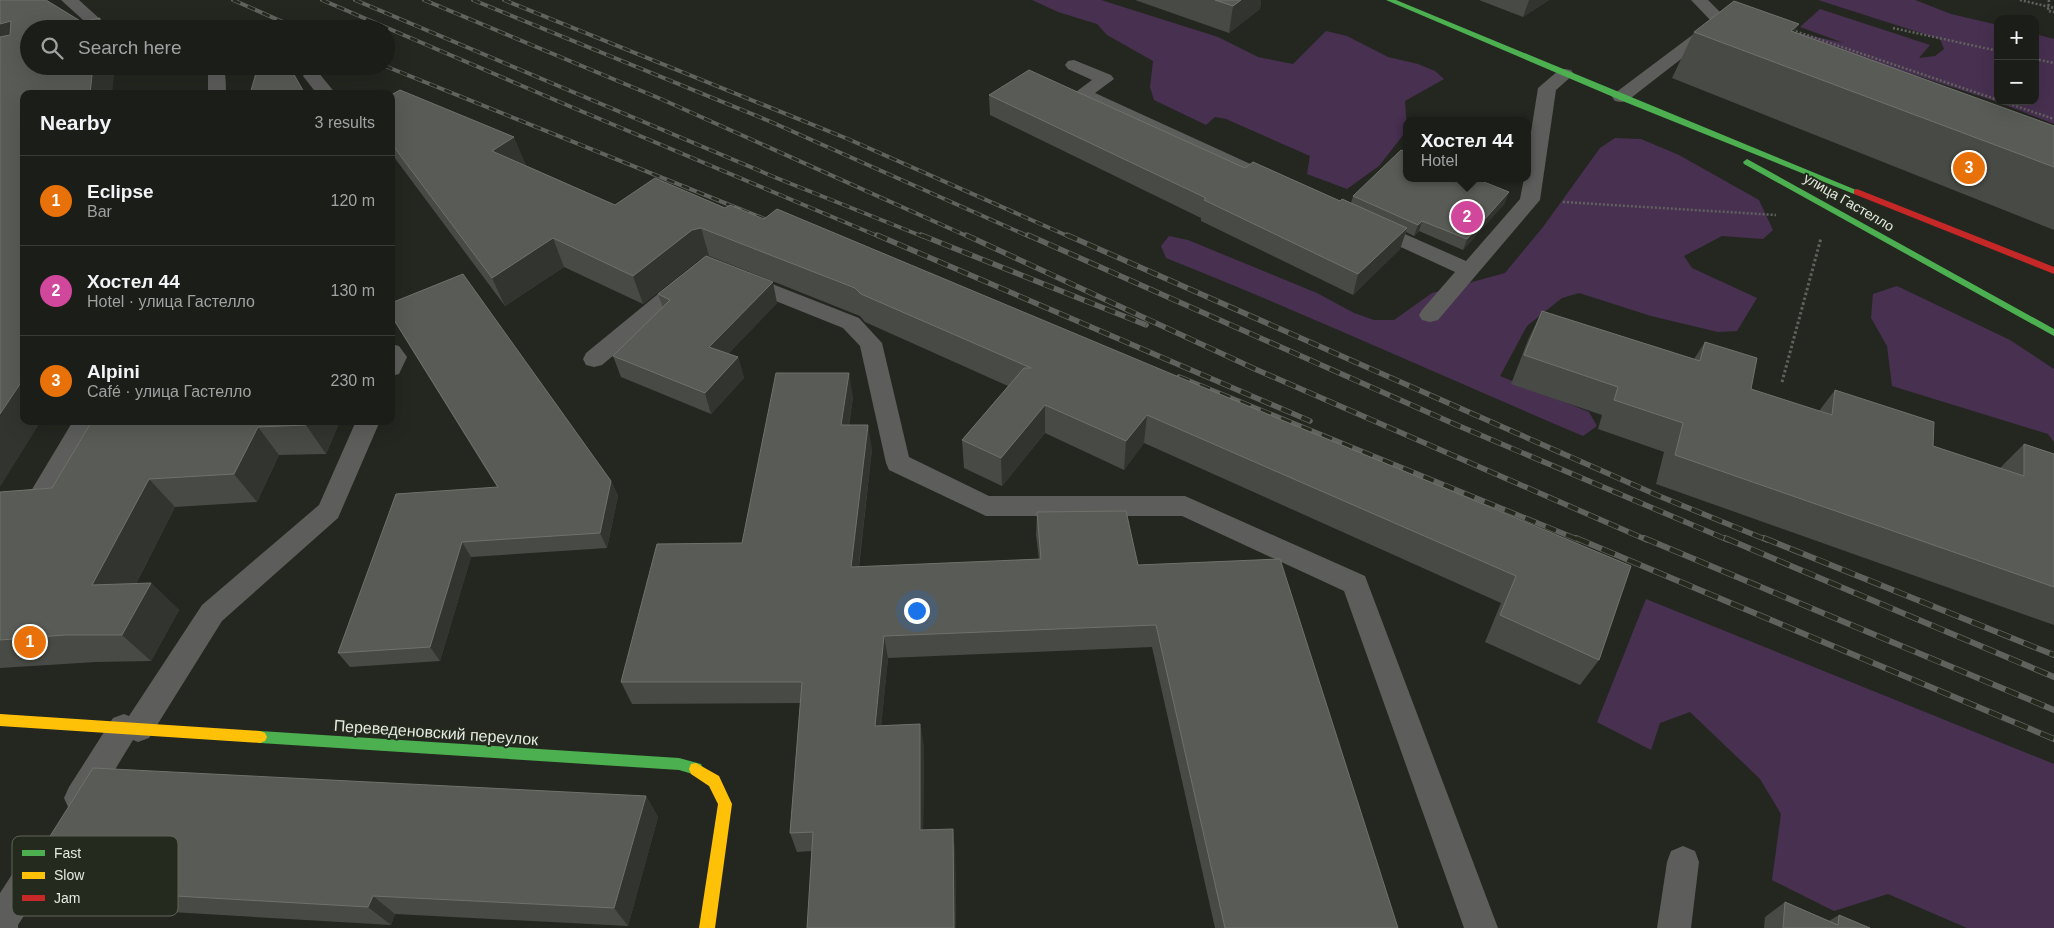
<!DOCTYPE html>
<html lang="en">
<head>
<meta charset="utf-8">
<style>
  body { margin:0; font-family:Arial,sans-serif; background:#242621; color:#f1f3f6 }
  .controls { position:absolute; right:15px; top:15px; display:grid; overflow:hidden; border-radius:10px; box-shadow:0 5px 20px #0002 }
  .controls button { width:45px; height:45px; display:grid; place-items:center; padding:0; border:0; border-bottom:1px solid #393b37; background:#1b1d18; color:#f1f3f6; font:25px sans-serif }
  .you { position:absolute; left:916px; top:610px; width:18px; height:18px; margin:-12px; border:4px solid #fff; border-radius:50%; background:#1a73e8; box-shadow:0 0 0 8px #1a73e833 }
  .badge { display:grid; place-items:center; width:32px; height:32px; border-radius:50%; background:#bca0f2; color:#fff; font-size:16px; font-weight:700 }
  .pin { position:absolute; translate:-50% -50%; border:2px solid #fff; box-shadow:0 1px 5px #0006 }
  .popup { position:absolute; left:1403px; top:117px; width:128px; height:65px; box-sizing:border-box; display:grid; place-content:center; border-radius:10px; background:#1b1d18; filter:drop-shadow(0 1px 4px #0005); font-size:16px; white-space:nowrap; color:#a0a2a2 }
  .popup b { font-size:19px; color:#f1f3f6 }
  .popup::after { content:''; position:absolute; left:50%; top:100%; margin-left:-10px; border:10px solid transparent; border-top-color:#1b1d18 }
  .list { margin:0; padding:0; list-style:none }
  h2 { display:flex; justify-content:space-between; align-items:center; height:65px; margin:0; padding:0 20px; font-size:21px }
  h2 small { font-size:16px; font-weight:400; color:#a0a2a2 }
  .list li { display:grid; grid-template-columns:32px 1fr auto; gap:15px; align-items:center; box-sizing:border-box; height:90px; padding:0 20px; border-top:1px solid #393b37 }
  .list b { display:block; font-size:19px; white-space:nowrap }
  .list p { margin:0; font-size:16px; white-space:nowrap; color:#a0a2a2 }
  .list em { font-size:16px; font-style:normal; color:#a0a2a2 }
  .icon { flex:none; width:28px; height:28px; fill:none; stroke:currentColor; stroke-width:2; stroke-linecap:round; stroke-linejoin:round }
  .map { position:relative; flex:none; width:2054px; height:928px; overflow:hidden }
  .search { position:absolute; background:#1b1d18; box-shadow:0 5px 20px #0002; left:20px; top:20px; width:375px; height:55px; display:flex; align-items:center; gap:12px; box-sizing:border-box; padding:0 18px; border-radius:28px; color:#a0a2a2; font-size:19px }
  .panel { position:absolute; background:#1b1d18; box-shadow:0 5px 20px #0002; left:20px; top:90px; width:375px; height:335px; border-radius:10px }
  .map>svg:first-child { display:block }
  .green { fill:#483050 }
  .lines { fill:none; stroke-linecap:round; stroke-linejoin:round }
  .path-far1 { stroke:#61625f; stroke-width:2.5; stroke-dasharray:2 2; stroke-linecap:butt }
  .path { stroke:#61625f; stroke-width:3; stroke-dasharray:2.5 2.5; stroke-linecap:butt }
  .lane { fill:#5d5e5b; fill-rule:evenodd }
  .fast { fill:#4caf50; fill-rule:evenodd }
  .slow { fill:#ffc107; fill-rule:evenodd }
  .jam { fill:#c62828; fill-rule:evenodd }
  .rail-far2-casing { stroke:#60625e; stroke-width:4 }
  .rail-far1-casing { stroke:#60625e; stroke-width:5.5 }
  .rail-casing { stroke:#60625e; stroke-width:6 }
  .rail-far2 { stroke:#242a1d; stroke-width:2.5; stroke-dasharray:8; stroke-linecap:butt }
  .rail-far1 { stroke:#242a1d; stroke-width:4; stroke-dasharray:11; stroke-linecap:butt }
  .rail { stroke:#242a1d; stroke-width:4.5; stroke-dasharray:14; stroke-linecap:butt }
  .wall { fill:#484a45 }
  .shaded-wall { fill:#32352f }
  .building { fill:#595b56; stroke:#6f726b }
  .labels { text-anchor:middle; stroke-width:4; stroke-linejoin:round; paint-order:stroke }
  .street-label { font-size:14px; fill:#e6eae1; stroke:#242a1d }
  .near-street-label { font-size:16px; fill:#e6eae1; stroke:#242a1d }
  .key { fill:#242a1d; stroke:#5e6458; stroke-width:1 }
  .key-label { font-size:14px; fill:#e6eae1 }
</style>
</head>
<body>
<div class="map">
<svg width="2054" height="928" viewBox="0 0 2054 928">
  <rect width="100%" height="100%" fill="#242720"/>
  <path class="green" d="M 1032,0 L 1101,0 L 1218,37 L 1258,57 L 1293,64 L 1326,31 L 1347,36 L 1388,57 L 1418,64 L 1435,71 L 1444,79 L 1405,101 L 1407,130 L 1379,166 L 1347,189 L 1307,174 L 1310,156 L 1226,119 L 1215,117 L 1206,125 L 1154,100 L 1150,87 L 1153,61 L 1107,35 L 1097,24 L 1058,12 Z
    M 1818,0 L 1915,0 L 1951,14 L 1998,25 L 1998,101 L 2035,101 L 2035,34 L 2054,39 L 2054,124 L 1998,102 L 1814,42 L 1798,33 L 1844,43 L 1800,27 L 1820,9 L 1930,45 L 1919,58 L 1935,56 L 1944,49 L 1940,39 Z
    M 1615,138 L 1641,139 L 1679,155 L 1759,200 L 1773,230 L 1763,239 L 1722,236 L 1684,256 L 1692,268 L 1757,298 L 1737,331 L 1718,332 L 1651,316 L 1579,293 L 1562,298 L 1527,326 L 1500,376 L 1589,412 L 1597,426 L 1583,436 C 1444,377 1307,314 1166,258 L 1161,246 L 1169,236 L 1188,240 L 1317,293 L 1354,313 L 1374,320 L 1394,320 L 1432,293 L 1505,273 L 1543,227 L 1600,148 Z
    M 1897,286 L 2010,340 L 2054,369 L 2054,442 L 2048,434 L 1892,386 L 1887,346 L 1871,318 L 1873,294 Z
    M 1646,599 L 2054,764 L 2054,928 L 1967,928 L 1888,894 L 1834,911 L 1772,880 L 1781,814 L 1760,779 L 1690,712 L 1660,723 L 1651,750 L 1597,722 Z"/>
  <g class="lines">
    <path class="path-far1" d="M 2020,0 L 2054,8
      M 2049,0 L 2048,11 L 2054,12
      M 1893,28 L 1998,51
      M 1792,30 L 1998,100
      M 2035,59 L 2054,63
      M 2001,101 L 2054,119
      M 1563,202 L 1776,215"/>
    <path class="path" d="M 1782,382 L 1821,238"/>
    <path class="lane" d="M 61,0 L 79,0 L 111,29 L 93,29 Z
      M 1691,0 L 1708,0 L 1727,19 L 1750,27 L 1752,31 L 1750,35 L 1744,36 L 1721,28 L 1627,101 L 1621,102 L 1615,101 L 1612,97 L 1615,93 L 1707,24 L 1713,23 Z
      M 134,22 L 140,23 L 144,29 L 120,29 L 122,25 Z
      M 1074,60 L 1111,75 L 1114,79 L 1095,93 L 1268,172 L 1271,176 L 1268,180 L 1261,182 L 1254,180 L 1076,98 L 1073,94 L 1092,80 L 1068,69 L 1065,65 L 1068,61 Z
      M 197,66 C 225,66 226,64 226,94 L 208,94 L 208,75 Z
      M 1565,69 L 1571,70 L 1574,74 L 1556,90 L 1540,200 L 1438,320 L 1430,322 L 1422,320 L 1419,315 L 1422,310 L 1455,272 L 1366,231 L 1363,227 L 1366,223 L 1373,221 L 1380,223 L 1466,261 L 1520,199 L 1524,178 L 1527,178 L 1527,157 L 1538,88 L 1559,70 Z
      M 312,71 L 318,72 L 336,94 L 317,94 L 303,76 L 306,72 Z
      M 744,273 L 859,318 L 882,343 L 909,457 L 989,496 L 1185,496 L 1365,576 L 1498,928 L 1464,928 L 1344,591 L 1182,516 L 986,516 L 889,470 L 886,463 L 860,346 L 843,328 L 736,285 L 733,280 L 736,275 Z
      M 688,274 L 696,276 L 699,281 L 696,286 L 602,365 L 594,367 L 586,365 L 583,359 L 586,353 L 680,276 Z
      M 391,344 L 399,346 L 407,357 L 399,374 L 391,376 Z
      M 73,421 L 97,421 L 53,498 L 44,501 L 35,498 L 31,491 Z
      M 356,421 L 380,421 L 338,518 L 222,621 L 149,738 L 138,742 L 133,740 L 91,809 L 80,813 L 69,809 L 64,798 L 69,787 L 113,718 L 124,714 L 129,716 L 202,605 L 319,505 Z
      M 40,845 L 52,850 L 56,861 L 52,872 L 18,925 L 18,928 L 0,928 L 0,893 L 28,850 Z
      M 1683,846 L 1695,851 L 1699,862 L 1691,928 L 1657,928 L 1667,862 L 1671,851 Z"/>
    <path class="fast" d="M 1386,0 L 1396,0 L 1861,192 L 1860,194 L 1854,194 L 1625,102 Z
      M 1747,159 L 2054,329 L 2054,336 L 1744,164 L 1743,162 Z
      M 260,731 L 679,758 L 701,764 L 703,769 L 701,774 L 696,775 L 679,770 L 260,743 L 255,741 L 253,737 L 255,733 Z"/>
    <path class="slow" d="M 0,714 L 260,731 L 265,733 L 267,737 L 265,741 L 260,743 L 0,726 Z
      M 696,763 L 719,776 L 732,804 L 715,928 L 699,928 L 718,804 L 709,786 L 691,774 L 689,769 L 691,764 Z"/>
    <path class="jam" d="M 1857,189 L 2054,267 L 2054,274 L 1854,194 L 1854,190 Z"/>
    <g class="rail-far2-casing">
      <path id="rail-far2" d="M 233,0 L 299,29
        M 322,0 L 569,106 L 880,237
        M 355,0 L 779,179 L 924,237
        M 424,0 L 661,99 L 969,237
        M 473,0 L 769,121 L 1030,237
        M 504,0 L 848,139 L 1070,237
        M 385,66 L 777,224"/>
    </g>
    <g class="rail-far1-casing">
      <path id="rail-far1" d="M 877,235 L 1310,421
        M 921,235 L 1146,325
        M 966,235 L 1255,369 L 1647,540
        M 1028,235 L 1452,423 L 1728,540
        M 1067,235 L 1659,496 L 1767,540
        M 1179,377 L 1579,540"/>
    </g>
    <g class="rail-casing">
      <path id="rail" d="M 1576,538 L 2054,739
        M 1644,538 L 2054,710
        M 1725,538 L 2054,677
        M 1764,538 L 2054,655"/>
    </g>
    <use href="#rail-far2" class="rail-far2"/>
    <use href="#rail-far1" class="rail-far1"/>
    <use href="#rail" class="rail"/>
  </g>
  <path class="wall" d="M 1135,0 L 1261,0 L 1260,9 L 1229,33 Z
    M 1479,0 L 1549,0 L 1523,17 Z
    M 1694,32 L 1794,32 L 2054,126 L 2054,230 L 1672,78 Z
    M 391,95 L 526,165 L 525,165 L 615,205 L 725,208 L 764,219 L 1631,566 L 1599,660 L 1580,685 L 1485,642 L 1501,603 L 1144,443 L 1124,470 L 1045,433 L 1002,486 L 964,468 L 962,440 L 1008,386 L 865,322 L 860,316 L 709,256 L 708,256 L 777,303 L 728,354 L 738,357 L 744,378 L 711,414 L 621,377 L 613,356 L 663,308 L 658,294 L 703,258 L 700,259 L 643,304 L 564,267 L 505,306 L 391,153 Z
    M 989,95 L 1245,168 L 1340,201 L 1351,203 L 1353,196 L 1505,203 L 1463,250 L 1419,231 L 1414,236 L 1406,232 L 1400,249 L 1353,295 L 1201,221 L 1201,218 L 990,115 Z
    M 391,303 L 611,481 L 618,496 L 607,548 L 471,557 L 440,661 L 350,667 L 338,653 L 497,487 L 391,316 Z
    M 1542,311 L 1694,359 L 1705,342 L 1751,389 L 1819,411 L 1835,390 L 1933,446 L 2000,468 L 2024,444 L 2054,454 L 2054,625 L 1656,484 L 1664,452 L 1598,429 L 1602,415 L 1511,384 L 1528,340 Z
    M 853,397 L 849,425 L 872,449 L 859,567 L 1039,559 L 1036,535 L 1037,512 L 1138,565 L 1398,928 L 1215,928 L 1152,647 L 888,658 L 881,726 L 924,745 L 923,830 L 955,848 L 956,928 L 807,928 L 812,851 L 797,852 L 790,833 L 800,703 L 632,704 L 621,682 L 742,543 Z
    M 92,421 L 340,421 L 326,454 L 279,455 L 257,502 L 175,507 L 136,584 L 151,583 L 179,610 L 151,661 L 96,662 L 0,668 L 0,492 L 52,488 Z
    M 646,796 L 658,817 L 628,926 L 395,914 L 391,925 L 52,905 L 18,887 Z
    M 1785,902 L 1829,921 L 1839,915 L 1870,928 L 1764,928 L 1765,917 Z"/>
  <path class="shaded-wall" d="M 1241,0 L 1261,0 L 1260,9 L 1229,33 L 1233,6 Z
    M 1529,0 L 1549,0 L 1523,17 Z
    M 100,18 L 106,29 L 98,29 Z
    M 11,21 L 29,47 L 0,56 L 0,24 Z
    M 1799,24 L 1777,63 L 1791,31 Z
    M 93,66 L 115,66 L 112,94 L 90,94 Z
    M 514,137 L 526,165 L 504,179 L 492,151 Z
    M 1509,192 L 1505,203 L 1463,250 L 1467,239 Z
    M 1422,221 L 1419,231 L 1414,236 L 1418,225 Z
    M 701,228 L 709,256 L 700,259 L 643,304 L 633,276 L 692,230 Z
    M 1407,228 L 1400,249 L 1353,295 L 1358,274 Z
    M 553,238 L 564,267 L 505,306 L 492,278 Z
    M 773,282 L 777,303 L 715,367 L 709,347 Z
    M 738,357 L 744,378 L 711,414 L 705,393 Z
    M 849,373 L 853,397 L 845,449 L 841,425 Z
    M 24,378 L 24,421 L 41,421 L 0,487 L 0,414 Z
    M 1045,405 L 1045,433 L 1002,486 L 1001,458 Z
    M 1147,415 L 1144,443 L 1124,470 L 1126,441 Z
    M 308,421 L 340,421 L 326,454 L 306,425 Z
    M 868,425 L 872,449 L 856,590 L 851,567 Z
    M 258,427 L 279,455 L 257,502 L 234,474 Z
    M 149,479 L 175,507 L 122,612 L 92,585 Z
    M 611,481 L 618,496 L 607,548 L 600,533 Z
    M 462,542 L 471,557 L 440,661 L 430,647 Z
    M 151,583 L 179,610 L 151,661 L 122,635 Z
    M 884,636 L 888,658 L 879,747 L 875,726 Z
    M 920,724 L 924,745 L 923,849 L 920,830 Z
    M 646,796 L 658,817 L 628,926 L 614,908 Z
    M 953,829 L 955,848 L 956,928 L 954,928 Z
    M 373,896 L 395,914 L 391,925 L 368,907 Z"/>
  <path class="building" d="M 0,0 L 46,0 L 82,22 L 100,18 L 98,29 L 29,29 L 29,66 L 93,66 L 90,94 L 24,94 L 24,378 L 0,414 L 0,37 L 10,35 L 11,21 L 0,24 Z
    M 1215,0 L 1241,0 L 1233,6 Z
    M 1734,1 L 1799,24 L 1791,31 L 2054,126 L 2054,167 L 1694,32 Z
    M 258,66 L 288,66 L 292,71 L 305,94 L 250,94 Z
    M 1029,70 L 1245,168 L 1253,162 L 1340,201 L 1342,199 L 1407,228 L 1358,274 L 1204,200 L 1206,198 L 989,95 Z
    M 400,90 L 514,137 L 492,151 L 615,205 L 655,178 L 725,208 L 730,205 L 764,219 L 777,209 L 1631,566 L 1599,660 L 1500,615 L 1516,576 L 1147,415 L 1126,441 L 1045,405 L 1001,458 L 962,440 L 1024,368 L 1031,368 L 861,294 L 855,288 L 701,228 L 692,230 L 633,276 L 553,238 L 492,278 L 391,143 L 391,95 Z
    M 1401,150 L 1407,152 L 1407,178 L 1474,178 L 1509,192 L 1467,239 L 1422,221 L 1418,225 L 1353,196 Z
    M 706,256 L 773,282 L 709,347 L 738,357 L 705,393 L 613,356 L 670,300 L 658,294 Z
    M 463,274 L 611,481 L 600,533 L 462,542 L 430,647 L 338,653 L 396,494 L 498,487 L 391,315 L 391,303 Z
    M 1542,311 L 1700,361 L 1705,342 L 1757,358 L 1751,389 L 1832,415 L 1835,390 L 1934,422 L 1933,446 L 2024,476 L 2024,444 L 2054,454 L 2054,587 L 1675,455 L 1683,423 L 1614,400 L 1618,387 L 1524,355 Z
    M 776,373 L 849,373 L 841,425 L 868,425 L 851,567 L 1041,559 L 1037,512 L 1126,511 L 1138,565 L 1280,559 L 1398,928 L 1225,928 L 1156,625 L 884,636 L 875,726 L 920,724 L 920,830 L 953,829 L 954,928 L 807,928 L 813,832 L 790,833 L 802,682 L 621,682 L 657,544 L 742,543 Z
    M 92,421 L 308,421 L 306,425 L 258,427 L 234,474 L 149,479 L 92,585 L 151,583 L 122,635 L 65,635 L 0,640 L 0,492 L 52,488 Z
    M 93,768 L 646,796 L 614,908 L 373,896 L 368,907 L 18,887 Z
    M 1785,902 L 1838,925 L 1839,915 L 1870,928 L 1783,928 Z"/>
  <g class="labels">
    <g class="street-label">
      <text transform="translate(1849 202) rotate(30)" y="5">улица Гастелло</text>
    </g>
    <g class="near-street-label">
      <text transform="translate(436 732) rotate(4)" y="6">Переведеновский переулок</text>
    </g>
  </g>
  <rect x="12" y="836" width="166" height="80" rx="8" class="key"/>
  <rect x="22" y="850" width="23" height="6" fill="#4caf50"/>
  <rect x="22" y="872" width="23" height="7" fill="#ffc107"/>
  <rect x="22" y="895" width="23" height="6" fill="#c62828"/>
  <g class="key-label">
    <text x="54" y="858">Fast</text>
    <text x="54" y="880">Slow</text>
    <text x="54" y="903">Jam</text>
  </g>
</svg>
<div class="controls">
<button>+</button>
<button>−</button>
</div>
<div class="you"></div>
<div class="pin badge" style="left:30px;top:642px;background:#e8710a">1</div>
<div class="pin badge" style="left:1467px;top:217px;background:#d1479c">2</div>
<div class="popup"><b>Хостел 44</b>Hotel</div>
<div class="pin badge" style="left:1969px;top:168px;background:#e8710a">3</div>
<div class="search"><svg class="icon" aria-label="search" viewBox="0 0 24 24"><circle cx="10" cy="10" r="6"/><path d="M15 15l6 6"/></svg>Search here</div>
<section class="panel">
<h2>Nearby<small>3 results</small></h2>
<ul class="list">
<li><span class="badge" style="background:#e8710a">1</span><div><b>Eclipse</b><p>Bar</p></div><em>120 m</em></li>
<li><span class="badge" style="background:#d1479c">2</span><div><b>Хостел 44</b><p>Hotel · улица Гастелло</p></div><em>130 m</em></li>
<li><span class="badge" style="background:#e8710a">3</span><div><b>Alpini</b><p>Café · улица Гастелло</p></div><em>230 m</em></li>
</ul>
</section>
</div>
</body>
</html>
